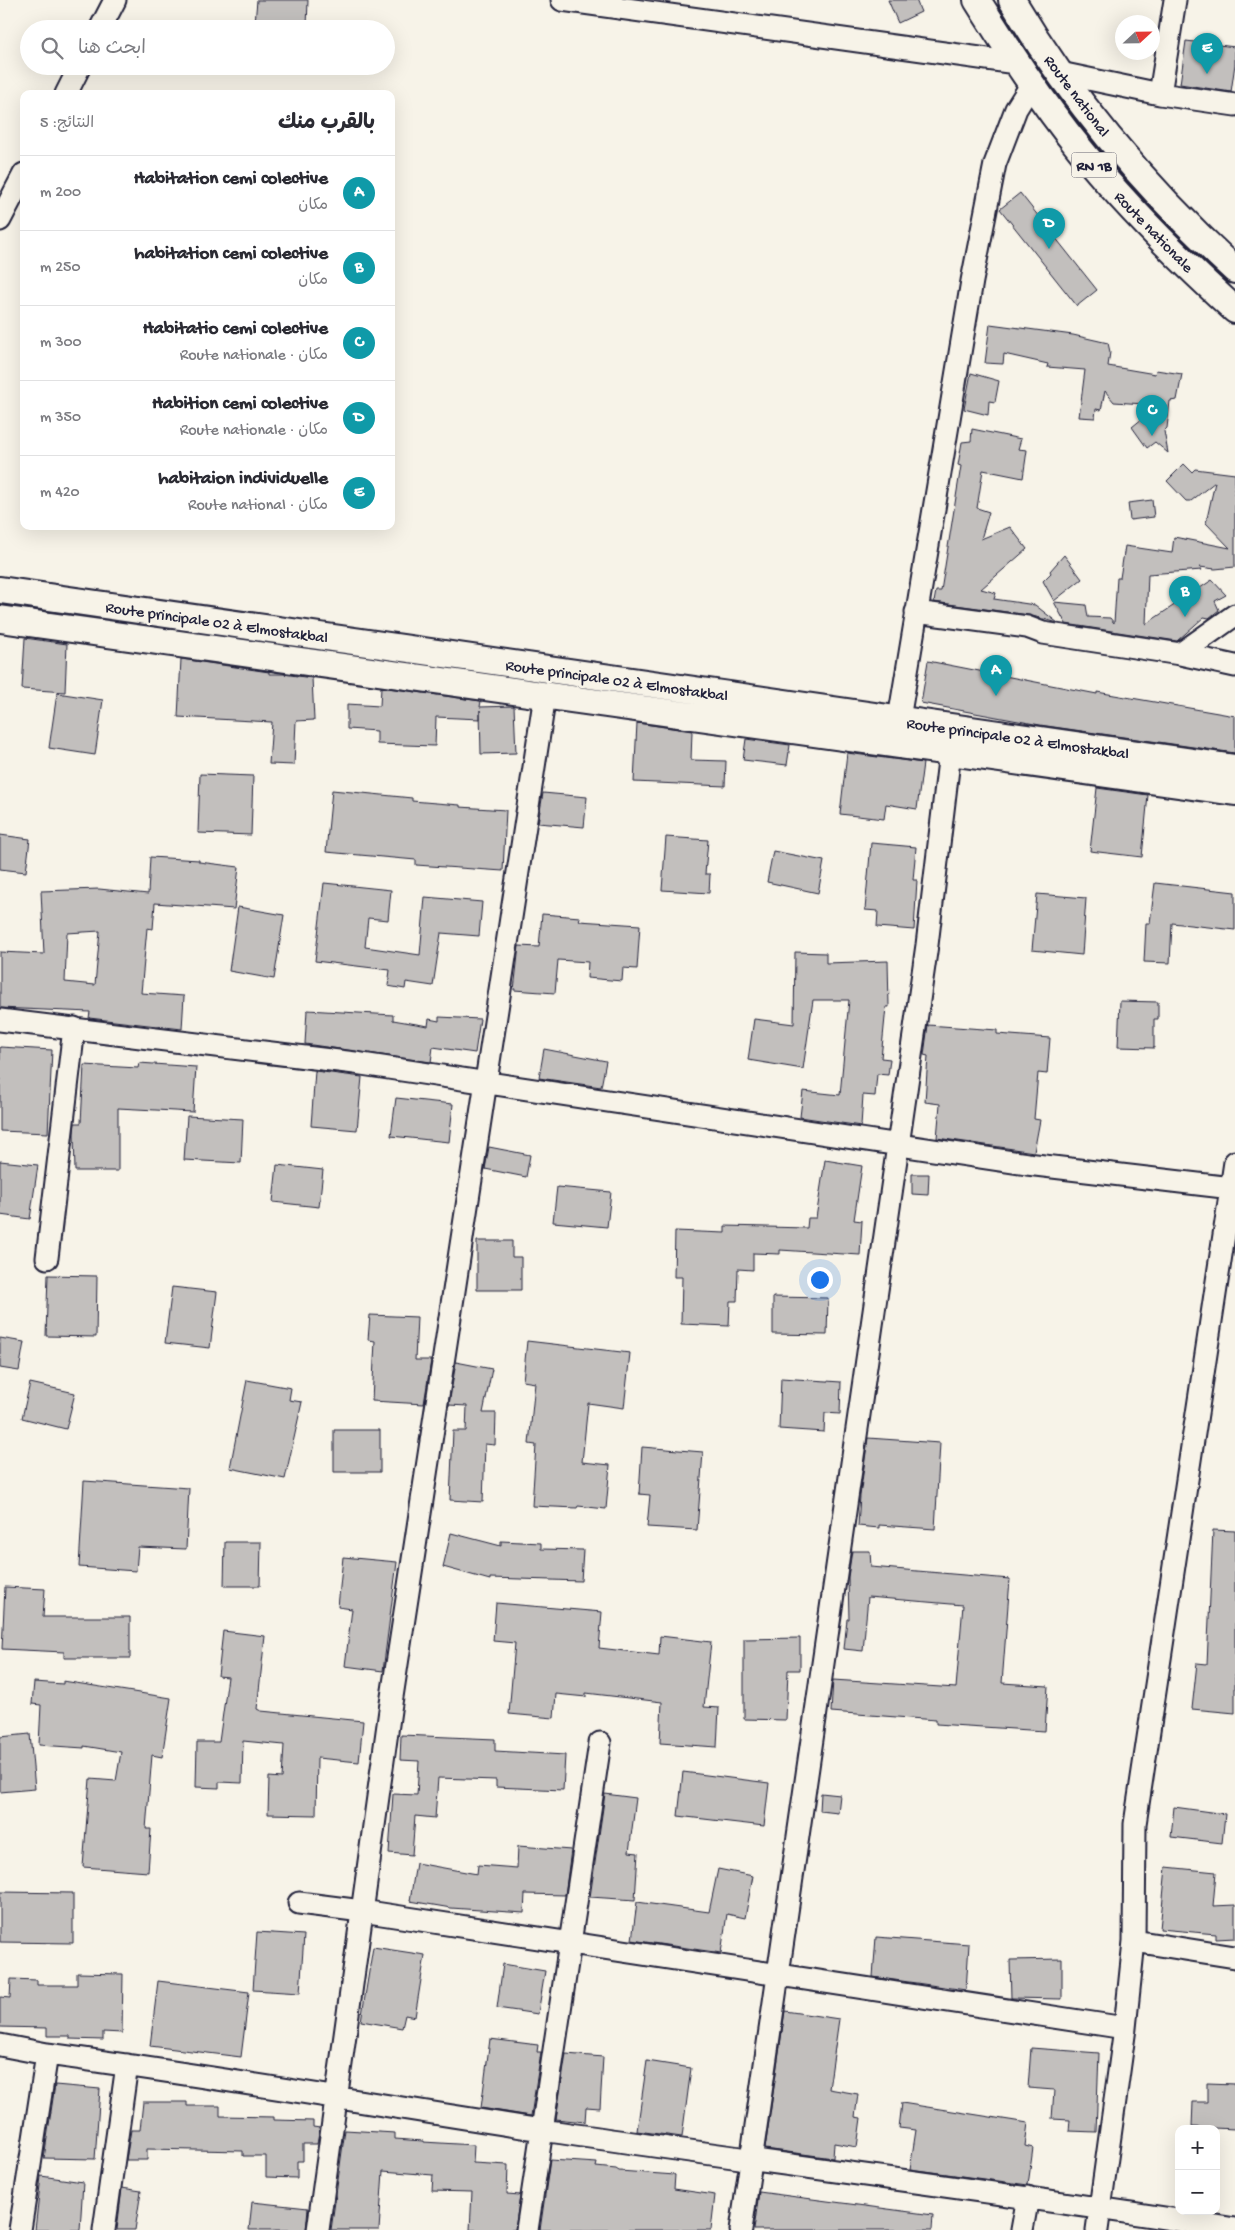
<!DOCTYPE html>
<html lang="ar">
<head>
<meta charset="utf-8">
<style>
  body { margin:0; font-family:"Gochi Hand","Playpen Sans Arabic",sans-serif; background:#f2f2f3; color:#2b2b33; direction:rtl }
  .controls { position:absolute; right:15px; bottom:15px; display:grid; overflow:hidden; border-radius:10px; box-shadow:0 5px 20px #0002 }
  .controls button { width:45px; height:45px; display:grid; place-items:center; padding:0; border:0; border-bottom:1px solid #e1e1e2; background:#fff; color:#2b2b33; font:25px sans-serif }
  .compass { position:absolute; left:1115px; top:15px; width:45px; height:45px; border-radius:50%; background:#fff; box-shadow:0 5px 20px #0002; rotate:68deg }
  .you { position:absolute; left:819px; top:1279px; width:18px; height:18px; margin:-12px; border:4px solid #fff; border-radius:50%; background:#1a73e8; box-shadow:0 0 0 8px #1a73e833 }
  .badge { display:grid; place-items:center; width:32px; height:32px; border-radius:50%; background:#d93025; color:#fff; font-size:16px; font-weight:700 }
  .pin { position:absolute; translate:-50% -41px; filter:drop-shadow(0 1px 2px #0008) }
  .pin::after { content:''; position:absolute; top:26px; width:18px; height:15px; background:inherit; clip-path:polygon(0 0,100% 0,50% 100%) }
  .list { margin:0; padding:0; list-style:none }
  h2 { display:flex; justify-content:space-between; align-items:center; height:65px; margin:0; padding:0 20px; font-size:21px }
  h2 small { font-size:16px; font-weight:400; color:#7c7c81 }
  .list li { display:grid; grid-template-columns:32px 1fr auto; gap:15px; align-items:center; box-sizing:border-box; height:75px; padding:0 20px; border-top:1px solid #e1e1e2 }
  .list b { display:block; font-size:19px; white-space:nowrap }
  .list p { margin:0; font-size:16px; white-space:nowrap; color:#7c7c81 }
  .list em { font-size:16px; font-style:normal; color:#7c7c81 }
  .icon { flex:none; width:28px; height:28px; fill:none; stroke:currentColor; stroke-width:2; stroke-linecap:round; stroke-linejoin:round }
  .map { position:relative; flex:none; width:1235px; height:2230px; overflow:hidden; direction:ltr }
  .search { position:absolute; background:#fff; box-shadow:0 5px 20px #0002; left:20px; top:20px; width:375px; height:55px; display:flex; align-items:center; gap:12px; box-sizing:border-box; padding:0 18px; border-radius:28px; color:#7c7c81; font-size:19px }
  .panel { position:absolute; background:#fff; box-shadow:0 5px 20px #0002; left:20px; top:90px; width:375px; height:440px; border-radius:10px; direction:rtl }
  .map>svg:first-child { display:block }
  .building { fill:#c2bfbd; stroke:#22223b; fill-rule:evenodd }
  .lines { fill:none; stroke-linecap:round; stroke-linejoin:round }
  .minor-casing { stroke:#22223b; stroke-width:25 }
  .major-casing { stroke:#22223b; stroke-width:30 }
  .minor { stroke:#f7f3e8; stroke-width:21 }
  .major { stroke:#f7f3e8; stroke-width:26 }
  .labels { text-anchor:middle; stroke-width:5; stroke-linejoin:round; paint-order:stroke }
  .shield { fill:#f7f3e8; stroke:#62616f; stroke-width:1 }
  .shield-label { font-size:15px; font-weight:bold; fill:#22223b }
  .street-label { font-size:16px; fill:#22223b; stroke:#f7f3e8 }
</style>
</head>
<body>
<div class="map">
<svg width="1235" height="2230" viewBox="0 0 1235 2230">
  <rect width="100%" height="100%" fill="#f7f3e8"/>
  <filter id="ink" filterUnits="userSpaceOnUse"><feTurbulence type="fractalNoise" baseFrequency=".02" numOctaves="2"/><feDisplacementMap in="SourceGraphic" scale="10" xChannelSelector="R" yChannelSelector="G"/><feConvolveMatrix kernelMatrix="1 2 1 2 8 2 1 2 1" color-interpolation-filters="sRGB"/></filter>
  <g filter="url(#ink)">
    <path class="building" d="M 257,0 L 308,0 L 307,27 L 255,23 Z
      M 888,0 L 916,0 L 921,12 L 898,23 Z
      M 1186,41 L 1235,47 L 1235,64 L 1231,92 L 1180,84 Z
      M 1020,193 L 1097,290 L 1077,306 L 1000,209 Z
      M 990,324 L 1073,335 L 1108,343 L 1110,352 L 1108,366 L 1155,374 L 1156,370 L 1182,374 L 1177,400 L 1170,401 L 1167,428 L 1164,431 L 1168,453 L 1155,442 L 1147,448 L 1132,427 L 1159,405 L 1114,402 L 1105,391 L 1101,410 L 1096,409 L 1095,418 L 1079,417 L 1085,370 L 1047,367 L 1048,364 L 1004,354 L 1003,364 L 985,363 Z
      M 971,373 L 999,381 L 995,402 L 989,401 L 988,415 L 964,409 Z
      M 972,429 L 1021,439 L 1018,449 L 1027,450 L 1023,478 L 983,470 L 977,508 L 989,512 L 981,539 L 1010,527 L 1027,549 L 981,589 L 996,593 L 994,599 L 1035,605 L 1058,623 L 1029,615 L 934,602 L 936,591 L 941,591 L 961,466 L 958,465 L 962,442 L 971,441 Z
      M 1184,464 L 1192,472 L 1195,469 L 1235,474 L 1235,567 L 1215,569 L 1200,567 L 1202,570 L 1148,574 L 1146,624 L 1212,580 L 1226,595 L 1215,601 L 1219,610 L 1209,618 L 1204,617 L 1177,641 L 1066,624 L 1054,602 L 1086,605 L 1088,617 L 1110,618 L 1114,623 L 1117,578 L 1120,578 L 1125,546 L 1172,553 L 1174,537 L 1230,548 L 1206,523 L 1215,482 L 1191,501 L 1186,501 L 1167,481 Z
      M 1152,500 L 1154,517 L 1130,520 L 1128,503 Z
      M 1064,555 L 1082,579 L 1054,601 L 1043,581 L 1051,573 L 1050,571 Z
      M 25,638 L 67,644 L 65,692 L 22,689 Z
      M 181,659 L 269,672 L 269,674 L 283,674 L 312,678 L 314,720 L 296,721 L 294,765 L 269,764 L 272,722 L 178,717 Z
      M 928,661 L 1097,694 L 1097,692 L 1235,716 L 1235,753 L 1040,725 L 921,703 Z
      M 381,687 L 481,701 L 480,707 L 514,706 L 516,753 L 481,754 L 480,710 L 480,719 L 436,717 L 435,746 L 377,744 L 377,731 L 347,729 L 347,704 L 380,706 Z
      M 57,693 L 103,700 L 95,755 L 49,748 Z
      M 637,723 L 692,731 L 691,760 L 726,761 L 725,786 L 634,782 Z
      M 746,739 L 790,745 L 787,765 L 743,760 Z
      M 847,753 L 923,763 L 917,809 L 886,804 L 884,819 L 840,814 Z
      M 200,774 L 253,776 L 251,835 L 198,833 Z
      M 1097,788 L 1148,795 L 1142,857 L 1090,851 Z
      M 332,790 L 412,798 L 412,801 L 460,805 L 460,807 L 506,810 L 503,871 L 416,865 L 416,860 L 326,852 Z
      M 543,793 L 587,797 L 584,827 L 538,823 Z
      M 0,835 L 30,839 L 26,872 L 0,869 Z
      M 666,837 L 708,840 L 705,874 L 710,874 L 709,893 L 662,890 Z
      M 871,843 L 916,847 L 913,880 L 917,880 L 914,930 L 877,927 L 878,911 L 865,910 Z
      M 773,851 L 824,861 L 818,893 L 767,882 Z
      M 150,857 L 199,860 L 199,862 L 239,867 L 234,909 L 155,903 L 153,929 L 147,928 L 141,993 L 184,996 L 182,1029 L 89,1018 L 90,1012 L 0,1008 L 0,952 L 44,954 L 41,891 L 99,889 L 148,894 ZM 100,931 L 95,985 L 65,982 L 67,933 Z
      M 324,883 L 391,890 L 388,920 L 368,918 L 365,947 L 420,955 L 425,897 L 482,902 L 479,936 L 441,933 L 433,986 L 406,982 L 405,989 L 388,986 L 390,970 L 315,961 Z
      M 1155,883 L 1235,892 L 1235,930 L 1172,923 L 1170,963 L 1144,962 L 1146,923 L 1150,923 Z
      M 1037,894 L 1086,898 L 1082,955 L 1032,950 Z
      M 238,907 L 284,915 L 274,979 L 229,971 Z
      M 542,914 L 580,917 L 579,921 L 640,925 L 637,969 L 623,968 L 622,981 L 587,978 L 588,962 L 558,960 L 555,993 L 514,990 L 519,946 L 539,947 Z
      M 795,952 L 826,953 L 826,963 L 888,961 L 889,1007 L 886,1007 L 881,1058 L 890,1059 L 888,1075 L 877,1074 L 875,1096 L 863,1095 L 861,1126 L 800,1117 L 803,1091 L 840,1095 L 849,1000 L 813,1000 L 803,1069 L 748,1060 L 754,1019 L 794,1024 Z
      M 1120,1001 L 1158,1002 L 1158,1019 L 1154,1019 L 1154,1048 L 1118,1047 Z
      M 307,1010 L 393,1015 L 393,1020 L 428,1026 L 429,1019 L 439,1021 L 439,1017 L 480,1019 L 475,1053 L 433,1047 L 431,1062 L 305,1044 Z
      M 928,1025 L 997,1030 L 997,1034 L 1050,1038 L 1047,1074 L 1038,1073 L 1034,1119 L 1040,1120 L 1034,1152 L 937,1138 L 940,1104 L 925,1102 L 928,1056 L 924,1055 Z
      M 0,1047 L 52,1050 L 48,1133 L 0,1131 Z
      M 544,1049 L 606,1061 L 601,1087 L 539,1078 Z
      M 139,1063 L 196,1067 L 193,1112 L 118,1108 L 118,1171 L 75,1171 L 74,1133 L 75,1123 L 81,1123 L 84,1065 L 138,1068 Z
      M 315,1071 L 362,1077 L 357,1130 L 311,1126 Z
      M 396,1098 L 453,1104 L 449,1142 L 391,1136 Z
      M 187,1116 L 243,1119 L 241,1163 L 184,1160 Z
      M 489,1147 L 530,1155 L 526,1177 L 485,1169 Z
      M 825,1160 L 862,1166 L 854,1220 L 862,1221 L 860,1255 L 780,1250 L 780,1254 L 753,1253 L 753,1270 L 738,1269 L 737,1301 L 730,1301 L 729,1326 L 681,1324 L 682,1277 L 674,1277 L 675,1231 L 725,1233 L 725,1226 L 807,1228 L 808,1218 L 816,1218 Z
      M 0,1161 L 38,1165 L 30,1219 L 0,1215 Z
      M 277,1165 L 323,1170 L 319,1207 L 273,1202 Z
      M 912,1174 L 929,1174 L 928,1195 L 912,1194 Z
      M 557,1187 L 611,1192 L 607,1227 L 553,1222 Z
      M 477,1241 L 512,1241 L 512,1257 L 521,1257 L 521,1290 L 477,1290 Z
      M 48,1275 L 97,1276 L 96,1337 L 46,1336 Z
      M 172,1287 L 217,1292 L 210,1348 L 165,1343 Z
      M 773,1297 L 828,1298 L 827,1335 L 773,1334 Z
      M 370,1315 L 417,1317 L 415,1360 L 431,1360 L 424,1404 L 372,1401 L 375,1341 L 368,1340 Z
      M 0,1338 L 24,1342 L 19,1371 L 0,1368 Z
      M 527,1341 L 630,1353 L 624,1408 L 588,1403 L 582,1462 L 610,1465 L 606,1509 L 578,1506 L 577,1508 L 532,1506 L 536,1445 L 529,1444 L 535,1383 L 523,1381 Z
      M 456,1362 L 492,1369 L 483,1413 L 496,1413 L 495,1445 L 485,1444 L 483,1502 L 450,1500 L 453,1431 L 466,1431 L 467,1406 L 449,1405 Z
      M 781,1378 L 841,1382 L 840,1414 L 825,1413 L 824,1432 L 779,1429 Z
      M 247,1380 L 291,1388 L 289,1400 L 302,1402 L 285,1479 L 230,1468 Z
      M 30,1383 L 75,1393 L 66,1429 L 22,1418 Z
      M 334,1430 L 380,1430 L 380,1472 L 334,1472 Z
      M 868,1438 L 940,1443 L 935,1529 L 879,1525 L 879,1528 L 858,1526 L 860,1496 Z
      M 642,1447 L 703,1452 L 697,1530 L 647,1527 L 650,1495 L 639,1494 Z
      M 84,1481 L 189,1488 L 186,1549 L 138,1547 L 136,1571 L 79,1567 Z
      M 1213,1530 L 1235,1531 L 1235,1713 L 1192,1709 L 1197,1663 L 1207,1664 Z
      M 451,1533 L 501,1546 L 501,1541 L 541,1543 L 541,1549 L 583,1550 L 581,1581 L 490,1578 L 490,1580 L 443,1567 Z
      M 225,1542 L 261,1542 L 260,1586 L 224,1586 Z
      M 852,1551 L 870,1551 L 871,1567 L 1010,1579 L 1002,1683 L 1048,1686 L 1045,1731 L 936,1724 L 936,1720 L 831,1712 L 833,1680 L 956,1688 L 963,1605 L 868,1597 L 863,1651 L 844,1649 L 847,1619 L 849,1619 L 848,1577 Z
      M 343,1557 L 397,1562 L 383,1671 L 345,1666 L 352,1609 L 338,1607 Z
      M 5,1587 L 45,1589 L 43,1617 L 130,1617 L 130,1658 L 64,1658 L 64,1652 L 2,1649 Z
      M 496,1603 L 602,1612 L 599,1648 L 659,1655 L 660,1636 L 711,1642 L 704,1707 L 719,1708 L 717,1747 L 660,1743 L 662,1702 L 586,1693 L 586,1697 L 556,1694 L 554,1718 L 509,1714 L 515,1643 L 493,1641 Z
      M 223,1631 L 265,1636 L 257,1709 L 261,1711 L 363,1721 L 359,1762 L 317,1758 L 316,1815 L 268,1814 L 269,1777 L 282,1778 L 284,1745 L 243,1741 L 242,1783 L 219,1782 L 219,1788 L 196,1787 L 197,1742 L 219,1742 L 228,1677 L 218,1676 Z
      M 800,1638 L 800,1670 L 788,1670 L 786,1720 L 744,1719 L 744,1639 Z
      M 63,1681 L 171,1698 L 162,1757 L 152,1755 L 146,1829 L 151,1829 L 148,1872 L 83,1867 L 90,1779 L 116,1781 L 121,1752 L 84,1746 L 84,1748 L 39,1745 L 41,1705 L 32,1704 L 34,1682 L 63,1684 Z
      M 30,1734 L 35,1789 L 0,1792 L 0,1737 Z
      M 401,1735 L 495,1739 L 495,1751 L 565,1755 L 563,1790 L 496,1787 L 496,1780 L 438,1778 L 435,1818 L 415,1816 L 412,1855 L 389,1853 L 393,1794 L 417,1795 L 419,1761 L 400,1760 Z
      M 683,1772 L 769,1783 L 764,1826 L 678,1816 Z
      M 821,1793 L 840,1795 L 838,1813 L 820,1811 Z
      M 605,1794 L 636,1798 L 629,1852 L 638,1853 L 635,1900 L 590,1897 Z
      M 1174,1807 L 1225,1814 L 1222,1843 L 1171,1837 Z
      M 518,1846 L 571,1850 L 565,1895 L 525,1894 L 524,1913 L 451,1908 L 410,1901 L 416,1863 L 477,1874 L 478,1865 L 517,1868 Z
      M 1166,1867 L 1216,1872 L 1213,1906 L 1235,1905 L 1235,1938 L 1216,1939 L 1216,1934 L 1160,1929 Z
      M 718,1869 L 753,1876 L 745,1918 L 727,1914 L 721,1953 L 632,1940 L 637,1902 L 709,1912 Z
      M 0,1892 L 73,1893 L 73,1943 L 0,1942 Z
      M 257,1932 L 304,1935 L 300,1993 L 253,1990 Z
      M 876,1937 L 969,1944 L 966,1990 L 873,1977 Z
      M 373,1947 L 425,1955 L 415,2017 L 405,2015 L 402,2028 L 361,2021 Z
      M 1062,1959 L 1062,1999 L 1011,1998 L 1010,1960 Z
      M 503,1964 L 545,1971 L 538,2014 L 497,2008 Z
      M 77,1973 L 123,1974 L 122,2033 L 103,2032 L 103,2040 L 70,2039 L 70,2036 L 47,2036 L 47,2028 L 0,2027 L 0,1997 L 10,1998 L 11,1979 L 37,1980 L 37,1985 L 77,1985 Z
      M 158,1981 L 249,1992 L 241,2057 L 150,2046 Z
      M 785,2011 L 839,2019 L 829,2089 L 858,2094 L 855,2117 L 861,2118 L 857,2147 L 834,2143 L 833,2158 L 765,2149 Z
      M 490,2039 L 538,2045 L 537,2052 L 541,2052 L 531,2116 L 481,2108 Z
      M 1031,2048 L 1099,2053 L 1096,2132 L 1069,2131 L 1070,2120 L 1052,2119 L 1054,2090 L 1028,2088 Z
      M 566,2054 L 603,2057 L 600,2108 L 586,2107 L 585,2122 L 556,2119 Z
      M 647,2061 L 691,2068 L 682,2137 L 637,2131 Z
      M 1207,2083 L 1235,2084 L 1235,2129 L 1192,2127 L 1193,2102 L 1207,2102 Z
      M 55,2085 L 100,2089 L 95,2159 L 44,2158 Z
      M 143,2102 L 187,2102 L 187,2106 L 220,2106 L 220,2116 L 274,2117 L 274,2120 L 313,2121 L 313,2127 L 320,2128 L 317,2144 L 303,2144 L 303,2161 L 297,2161 L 297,2178 L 266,2177 L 266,2156 L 243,2156 L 243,2151 L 147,2149 L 147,2160 L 126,2160 L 131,2130 L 140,2130 Z
      M 902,2103 L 1028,2123 L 1025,2146 L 1033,2148 L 1028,2185 L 910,2169 L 916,2130 L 899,2128 Z
      M 345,2130 L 395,2133 L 395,2139 L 423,2141 L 423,2142 L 474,2145 L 473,2163 L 508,2165 L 507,2194 L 520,2195 L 515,2230 L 470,2230 L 472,2192 L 432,2191 L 433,2175 L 383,2171 L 379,2230 L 331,2230 Z
      M 550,2160 L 597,2163 L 596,2167 L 616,2169 L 619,2171 L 675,2175 L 674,2189 L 715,2195 L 711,2230 L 540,2230 Z
      M 41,2176 L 83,2182 L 80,2230 L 35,2230 Z
      M 122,2188 L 141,2191 L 135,2230 L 117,2230 Z
      M 759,2192 L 933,2215 L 932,2230 L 754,2230 Z
      M 252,2202 L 308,2208 L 306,2230 L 249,2230 Z"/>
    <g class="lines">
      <g class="minor-casing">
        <path id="minor" d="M 562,0 L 1016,63
          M 100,29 L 115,0
          M 1060,73 L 1160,94 L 1235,105
          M 66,94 L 80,66
          M 1160,94 L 1175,0
          M 0,220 L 24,174
          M 916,612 L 1027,627 L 1043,633 L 1180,654 L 1235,666
          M 1180,654 L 1235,615
          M 899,719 L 972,281 L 995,164 L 1016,109 L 1031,85
          M 0,1020 L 355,1063 L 1027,1164 L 1232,1188
          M 47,1258 L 74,1028
          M 299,1903 L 362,1911 L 1125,2028
          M 1134,1941 L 1235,1957
          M 0,2045 L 47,2054 C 212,2076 377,2105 542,2130 C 773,2164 1005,2192 1235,2229
          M 20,2230 L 47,2054
          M 104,2230 L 127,2065
          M 318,2230 L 390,1710 L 545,695
          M 527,2230 L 600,1743
          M 741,2230 L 927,945 L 950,752
          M 1022,2230 L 1028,2197
          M 1097,2230 L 1125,2028 L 1134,1941 L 1135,1824 L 1235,1162"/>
      </g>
      <g class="major-casing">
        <path id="major" d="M 977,0 C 1009,51 1041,101 1079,148 C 1126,207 1179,259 1235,310
          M 1012,0 C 1071,100 1149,191 1235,270
          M 0,590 L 1235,768
          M 0,619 L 1235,792"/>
      </g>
      <use href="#minor" class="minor"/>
      <use href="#major" class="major"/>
    </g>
  </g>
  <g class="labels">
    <rect class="shield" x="1071.5" y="152.5" width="45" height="25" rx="4"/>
    <g class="shield-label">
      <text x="1094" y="170">RN 1B</text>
    </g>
    <g class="street-label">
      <text transform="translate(1078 95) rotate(53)" y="6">Route national</text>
      <text transform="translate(1155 231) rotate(46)" y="6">Route nationale</text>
      <text transform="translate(217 621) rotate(8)" y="6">Route principale 02 à Elmostakbal</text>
      <text transform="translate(617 679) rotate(8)" y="6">Route principale 02 à Elmostakbal</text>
      <text transform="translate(1018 737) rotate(8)" y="6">Route principale 02 à Elmostakbal</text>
    </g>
  </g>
</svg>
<div class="controls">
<button>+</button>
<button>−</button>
</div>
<svg class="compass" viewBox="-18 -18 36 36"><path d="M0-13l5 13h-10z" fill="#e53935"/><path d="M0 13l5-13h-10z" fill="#7c7c81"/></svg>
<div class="you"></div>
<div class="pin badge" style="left:996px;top:696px;background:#0f9aa8">A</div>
<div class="pin badge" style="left:1185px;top:617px;background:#0f9aa8">B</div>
<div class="pin badge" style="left:1152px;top:436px;background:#0f9aa8">C</div>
<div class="pin badge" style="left:1049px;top:249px;background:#0f9aa8">D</div>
<div class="pin badge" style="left:1207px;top:74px;background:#0f9aa8">E</div>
<div class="search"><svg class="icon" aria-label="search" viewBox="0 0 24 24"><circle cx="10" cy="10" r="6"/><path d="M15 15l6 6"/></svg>ابحث هنا</div>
<section class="panel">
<h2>بالقرب منك<small>النتائج: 5</small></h2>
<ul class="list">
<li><span class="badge" style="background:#0f9aa8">A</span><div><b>Habitation cemi colective</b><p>مكان</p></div><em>200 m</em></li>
<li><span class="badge" style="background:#0f9aa8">B</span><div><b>habitation cemi colective</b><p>مكان</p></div><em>250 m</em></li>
<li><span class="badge" style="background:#0f9aa8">C</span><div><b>Habitatio cemi colective</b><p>مكان · Route nationale</p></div><em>300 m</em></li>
<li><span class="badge" style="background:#0f9aa8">D</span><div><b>Habition cemi colective</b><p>مكان · Route nationale</p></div><em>350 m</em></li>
<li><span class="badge" style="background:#0f9aa8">E</span><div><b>habitaion individuelle</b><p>مكان · Route national</p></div><em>420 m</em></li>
</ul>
</section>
</div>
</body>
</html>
